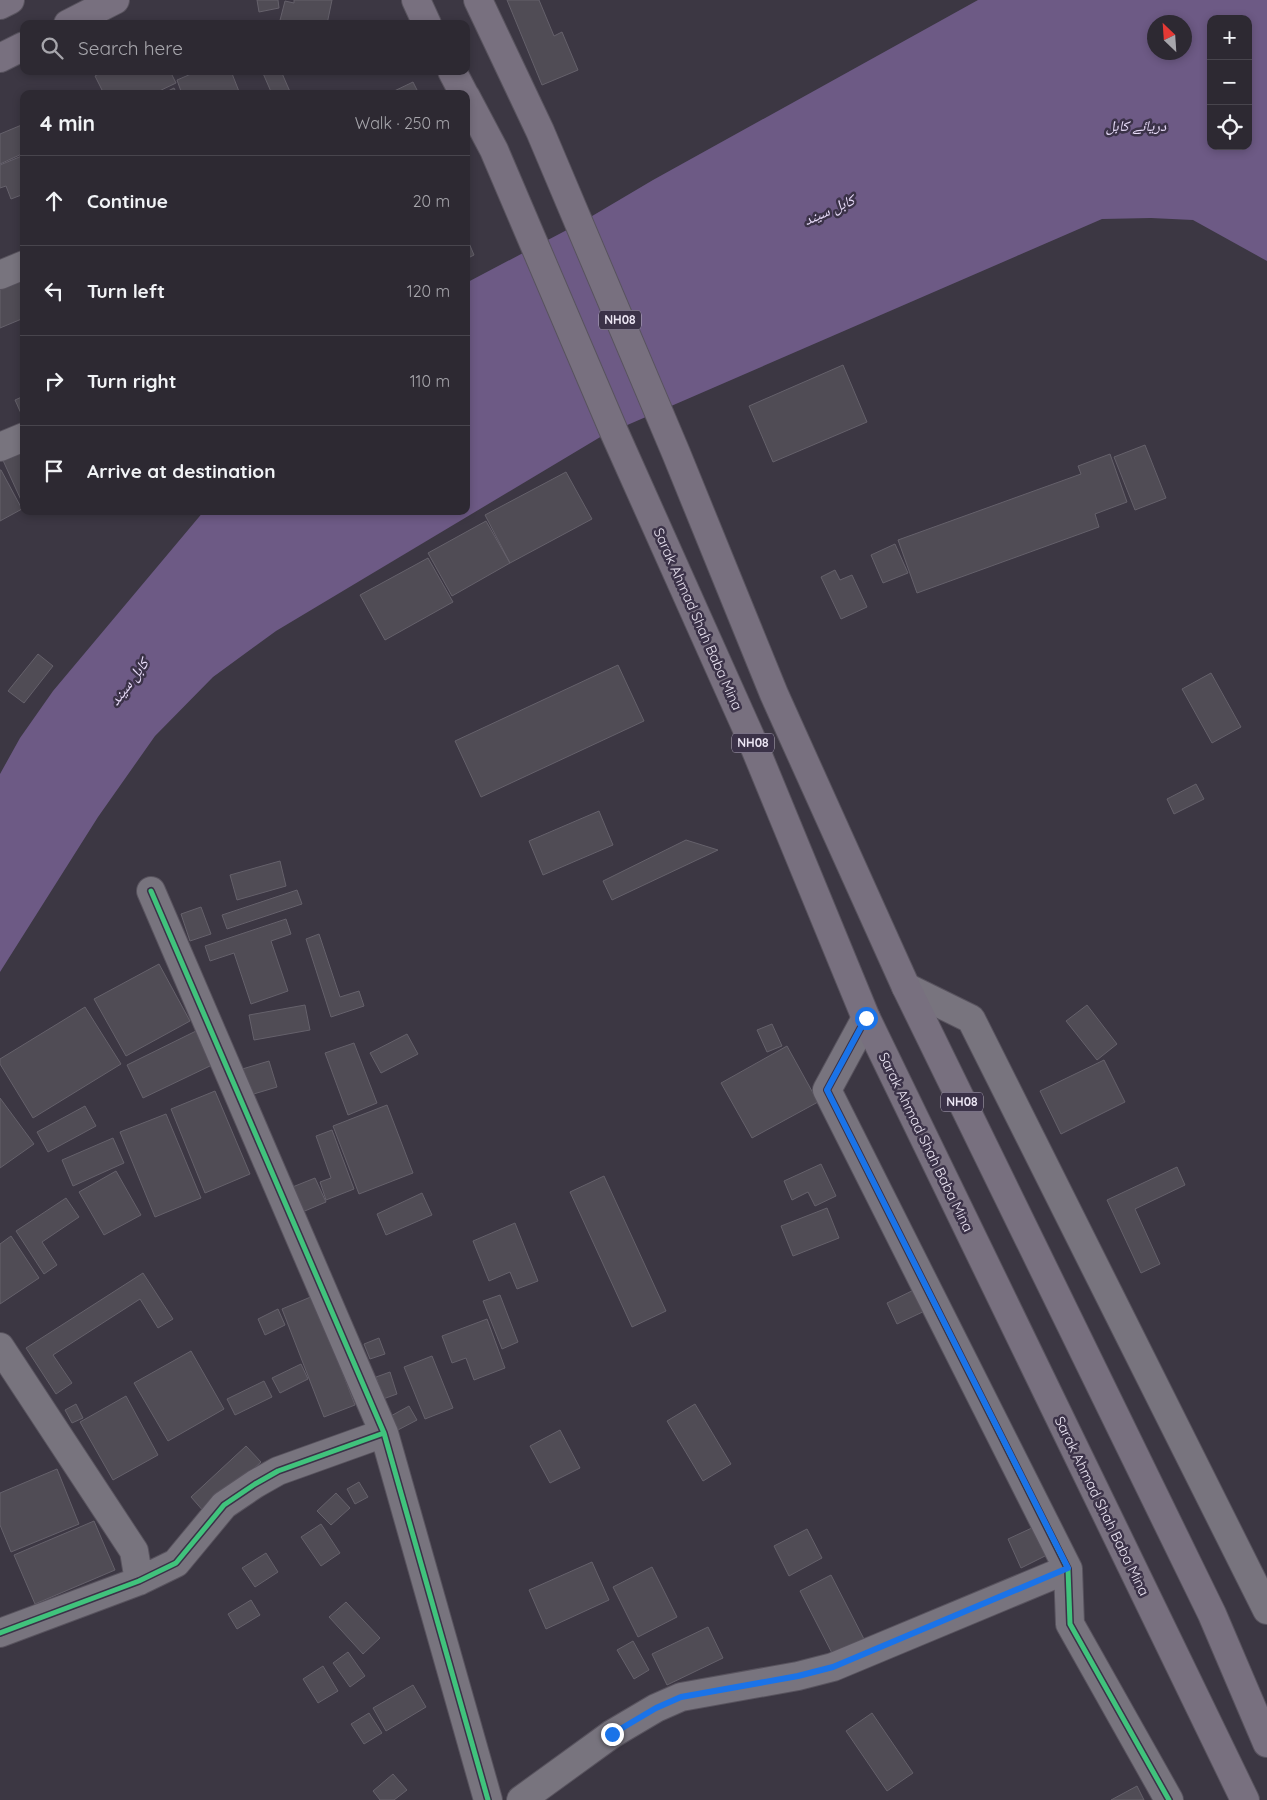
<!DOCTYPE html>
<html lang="en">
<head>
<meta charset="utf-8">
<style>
  body { margin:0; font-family:Quicksand,"Noto Naskh Arabic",sans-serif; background:#35313a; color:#f1f3f6 }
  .controls { position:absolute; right:15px; top:15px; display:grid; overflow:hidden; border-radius:10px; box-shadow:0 2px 8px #0003 }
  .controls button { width:45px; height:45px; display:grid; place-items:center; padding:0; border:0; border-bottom:1px solid #48454d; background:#2d2932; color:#f1f3f6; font:25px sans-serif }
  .compass { position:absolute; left:1147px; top:15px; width:45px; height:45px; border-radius:50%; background:#2d2932; box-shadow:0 2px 8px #0003; rotate:335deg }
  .stop { position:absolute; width:15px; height:15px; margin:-11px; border:4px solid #1a73e8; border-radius:50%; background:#fff }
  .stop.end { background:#1a73e8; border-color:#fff; box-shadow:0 1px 5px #0008 }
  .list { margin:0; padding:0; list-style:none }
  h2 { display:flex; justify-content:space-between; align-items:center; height:65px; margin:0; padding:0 20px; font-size:21px }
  h2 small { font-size:16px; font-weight:400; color:#a7a6ac }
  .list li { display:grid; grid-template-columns:32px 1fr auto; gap:15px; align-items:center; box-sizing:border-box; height:90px; padding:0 20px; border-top:1px solid #48454d }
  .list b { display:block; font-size:19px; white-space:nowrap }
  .list em { font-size:16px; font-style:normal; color:#a7a6ac }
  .icon { flex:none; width:28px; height:28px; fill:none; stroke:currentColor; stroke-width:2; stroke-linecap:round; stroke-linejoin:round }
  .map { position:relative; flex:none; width:1267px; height:1800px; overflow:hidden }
  .search { position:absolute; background:#2d2932; box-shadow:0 2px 8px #0003; left:20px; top:20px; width:450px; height:55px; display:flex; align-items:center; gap:12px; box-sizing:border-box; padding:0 18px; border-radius:10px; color:#a7a6ac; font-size:19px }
  .panel { position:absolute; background:#2d2932; box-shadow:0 2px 8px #0003; left:20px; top:90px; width:450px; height:425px; border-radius:10px }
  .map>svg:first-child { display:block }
  .water { fill:#6d5a85; fill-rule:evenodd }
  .building { fill:#504c55; stroke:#65616b }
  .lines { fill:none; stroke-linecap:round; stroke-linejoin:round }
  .minor-casing { stroke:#58535e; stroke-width:30 }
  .highway-casing { stroke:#58535e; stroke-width:30 }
  .minor { stroke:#78747e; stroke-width:28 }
  .highway { stroke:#78707f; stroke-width:28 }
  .cycleway-casing { stroke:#3b3248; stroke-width:8 }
  .cycleway { stroke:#40c37c; stroke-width:5 }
  .route { stroke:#1a73e8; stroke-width:6 }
  .labels { text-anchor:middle; stroke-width:5; stroke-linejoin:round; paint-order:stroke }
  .shield { fill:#3b3248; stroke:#b6afc0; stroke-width:1 }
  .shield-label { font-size:12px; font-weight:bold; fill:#ebe5f3 }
  .street-label { font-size:14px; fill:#ebe5f3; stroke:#3b3248 }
  .water-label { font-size:15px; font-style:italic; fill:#eadefb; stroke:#3b3248 }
</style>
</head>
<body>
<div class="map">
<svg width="1267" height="1800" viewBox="0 0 1267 1800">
  <rect width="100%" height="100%" fill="#3c3743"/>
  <path class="water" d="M 978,0 L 1267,0 L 1267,261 L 1193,220 L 1151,218 L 1102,219 L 602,436 L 276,631 L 213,677 L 155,736 L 98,817 L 0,972 L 0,774 L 20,738 L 53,691 L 204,511 L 466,511 L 466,283 L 582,222 L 653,180 ZM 1211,19 L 1248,19 L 1248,146 L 1211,146 ZM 1154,22 L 1184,22 L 1184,52 L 1154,52 Z"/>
  <path class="building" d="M 257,0 L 278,0 L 279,8 L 259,12 Z
    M 294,0 L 332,0 L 327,24 L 279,24 L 285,1 L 294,3 Z
    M 507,0 L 539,0 L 554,36 L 562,32 L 578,70 L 542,85 Z
    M 104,71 L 170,71 L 176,83 L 153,94 L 104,94 L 95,76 Z
    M 198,71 L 231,71 L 240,94 L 182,94 L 177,80 Z
    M 262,71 L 281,71 L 291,94 L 272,94 Z
    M 413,82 L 419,94 L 388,94 Z
    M 174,88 L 177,94 L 162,94 Z
    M 24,124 L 24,153 L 0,164 L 0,134 Z
    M 24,155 L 24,194 L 11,199 L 6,186 L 0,188 L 0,165 Z
    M 466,236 L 474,255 L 466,259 Z
    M 24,277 L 24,318 L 0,328 L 0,287 Z
    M 843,365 L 867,422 L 773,462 L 749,406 Z
    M 24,396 L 24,420 L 15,400 Z
    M 1145,445 L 1166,498 L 1135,510 L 1114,457 Z
    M 24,446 L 24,498 L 21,500 L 1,456 Z
    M 1110,454 L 1127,502 L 1095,514 L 1099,527 L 917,593 L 898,540 L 1081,474 L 1078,466 Z
    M 0,470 L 1,470 L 22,509 L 0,521 Z
    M 566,472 L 592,519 L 510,563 L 485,515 Z
    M 486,521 L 510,563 L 452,596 L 428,553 Z
    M 895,544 L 908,573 L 883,583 L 871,555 Z
    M 428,558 L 453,602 L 385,640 L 360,595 Z
    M 835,570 L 840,580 L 852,575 L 867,607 L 841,619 L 821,577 Z
    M 38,654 L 53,666 L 24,703 L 8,691 Z
    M 618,665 L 644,721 L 481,797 L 455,741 Z
    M 1211,673 L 1241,727 L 1212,743 L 1182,689 Z
    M 1196,784 L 1204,799 L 1174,814 L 1167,799 Z
    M 599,811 L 613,845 L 543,875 L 529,841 Z
    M 686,840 L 718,850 L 612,900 L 603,881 Z
    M 280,861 L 286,886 L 237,900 L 230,875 Z
    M 297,890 L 302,904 L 227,929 L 222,915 Z
    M 201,907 L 211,934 L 190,941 L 181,914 Z
    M 286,919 L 291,934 L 271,941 L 288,991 L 251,1004 L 234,953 L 210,961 L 205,946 Z
    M 319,934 L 340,997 L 359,991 L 364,1006 L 331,1017 L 306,939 Z
    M 159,964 L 190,1021 L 126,1056 L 94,999 Z
    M 305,1005 L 310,1030 L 254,1040 L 249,1015 Z
    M 1087,1005 L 1117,1044 L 1097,1060 L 1066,1021 Z
    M 85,1007 L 121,1064 L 33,1118 L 0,1064 L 0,1059 Z
    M 772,1024 L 782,1046 L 767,1052 L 757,1030 Z
    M 196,1031 L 212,1065 L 143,1098 L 127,1065 Z
    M 407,1034 L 418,1054 L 381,1073 L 370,1053 Z
    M 354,1043 L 377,1103 L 348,1115 L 325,1053 Z
    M 787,1046 L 818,1102 L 752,1138 L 721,1083 Z
    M 1104,1060 L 1125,1102 L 1061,1134 L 1040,1091 Z
    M 269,1061 L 277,1087 L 247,1096 L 239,1070 Z
    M 215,1091 L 250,1174 L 205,1193 L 171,1109 Z
    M 0,1098 L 34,1144 L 0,1168 Z
    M 387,1105 L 413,1173 L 359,1194 L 333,1126 Z
    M 85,1106 L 96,1126 L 48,1152 L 37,1132 Z
    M 166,1114 L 201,1198 L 155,1217 L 120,1132 Z
    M 332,1130 L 354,1189 L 326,1200 L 320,1182 L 331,1178 L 316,1136 Z
    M 113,1138 L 124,1163 L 73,1186 L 62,1160 Z
    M 821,1164 L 836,1196 L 815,1206 L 808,1192 L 792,1200 L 784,1181 Z
    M 1177,1167 L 1185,1185 L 1135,1209 L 1160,1264 L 1141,1273 L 1107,1200 Z
    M 116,1171 L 141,1215 L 104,1235 L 79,1192 Z
    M 604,1176 L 666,1311 L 632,1327 L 570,1192 Z
    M 315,1178 L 326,1202 L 300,1213 L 290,1188 Z
    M 422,1193 L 432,1215 L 386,1235 L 377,1214 Z
    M 66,1198 L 79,1217 L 42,1242 L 57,1265 L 44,1274 L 16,1231 Z
    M 827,1208 L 839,1238 L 793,1256 L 781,1226 Z
    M 515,1223 L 538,1281 L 517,1289 L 510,1272 L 489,1281 L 473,1241 Z
    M 11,1236 L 39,1278 L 0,1304 L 0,1244 Z
    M 143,1273 L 173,1319 L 158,1328 L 140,1299 L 53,1355 L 72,1383 L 56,1394 L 26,1348 Z
    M 918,1288 L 929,1309 L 897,1324 L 887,1303 Z
    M 500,1295 L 518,1342 L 502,1349 L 483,1301 Z
    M 313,1296 L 355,1405 L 324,1417 L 282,1309 Z
    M 278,1309 L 285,1325 L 265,1335 L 258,1319 Z
    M 487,1319 L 505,1368 L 474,1380 L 466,1358 L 452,1363 L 442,1336 Z
    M 379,1338 L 385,1354 L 370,1359 L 364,1344 Z
    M 191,1351 L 224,1409 L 168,1441 L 134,1383 Z
    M 432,1356 L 453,1408 L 425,1419 L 404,1367 Z
    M 301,1364 L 308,1379 L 280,1393 L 272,1378 Z
    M 390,1372 L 397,1394 L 383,1399 L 376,1377 Z
    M 264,1381 L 272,1397 L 235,1415 L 227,1399 Z
    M 126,1396 L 158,1455 L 113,1480 L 80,1422 Z
    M 76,1404 L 83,1418 L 72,1423 L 65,1410 Z
    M 695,1404 L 731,1464 L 703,1481 L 667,1421 Z
    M 409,1406 L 417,1420 L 396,1431 L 389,1417 Z
    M 560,1430 L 580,1468 L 550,1483 L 530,1446 Z
    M 246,1446 L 261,1462 L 205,1513 L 191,1497 Z
    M 57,1469 L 79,1524 L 11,1552 L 0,1525 L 0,1493 Z
    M 359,1482 L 368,1497 L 355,1504 L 347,1489 Z
    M 336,1493 L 350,1508 L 331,1525 L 317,1511 Z
    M 94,1521 L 115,1570 L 35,1604 L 14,1555 Z
    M 321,1524 L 340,1553 L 321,1566 L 301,1537 Z
    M 1034,1527 L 1047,1555 L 1021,1568 L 1008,1539 Z
    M 807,1529 L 822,1558 L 789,1576 L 774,1546 Z
    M 266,1553 L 278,1572 L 255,1587 L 242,1568 Z
    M 592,1562 L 609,1600 L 546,1629 L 529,1590 Z
    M 652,1567 L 677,1617 L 638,1637 L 613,1587 Z
    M 831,1575 L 865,1641 L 834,1657 L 800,1591 Z
    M 251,1600 L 260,1615 L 237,1629 L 228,1614 Z
    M 346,1602 L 380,1638 L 363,1654 L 329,1617 Z
    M 708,1627 L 723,1658 L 667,1685 L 652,1654 Z
    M 633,1641 L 649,1670 L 634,1679 L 617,1650 Z
    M 348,1652 L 365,1676 L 350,1687 L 333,1663 Z
    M 323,1666 L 338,1691 L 318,1703 L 303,1679 Z
    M 413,1685 L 426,1707 L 386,1731 L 373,1708 Z
    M 369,1713 L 382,1733 L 364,1744 L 351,1724 Z
    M 872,1713 L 913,1773 L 887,1791 L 846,1731 Z
    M 393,1774 L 407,1790 L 394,1800 L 380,1800 L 373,1791 Z
    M 1137,1786 L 1144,1800 L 1111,1800 Z"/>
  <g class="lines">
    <g class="minor-casing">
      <path id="minor" d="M 0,275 L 24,265
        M 0,447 L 24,437
        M 151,891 L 384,1433 L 488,1800
        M 906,987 L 971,1019 L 1267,1610
        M 866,1018 L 827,1090 L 1068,1569 L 1070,1624 L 1169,1800
        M 0,1347 L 134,1551 L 139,1581
        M 0,1633 L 139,1581 L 176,1563 L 224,1505 L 255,1484 L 278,1471 L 384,1433
        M 521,1800 L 612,1734 L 656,1708 L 681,1697 L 798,1676 L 833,1667 L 1068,1569"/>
    </g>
    <g class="highway-casing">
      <path id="highway" d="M 416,0 L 427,24
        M 478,0 L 540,131 L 676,453 L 774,694 L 906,987 L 1212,1614 L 1267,1743
        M 0,5 L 10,0
        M 68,24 L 115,0
        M 0,58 L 24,46
        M 452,71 L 464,94
        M 466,97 L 494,150 L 615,434 L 750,736 L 866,1018 L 1245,1800"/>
    </g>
    <use href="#minor" class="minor"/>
    <use href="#highway" class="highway"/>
    <g class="cycleway-casing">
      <path id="cycleway" d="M 151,891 L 384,1433 L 488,1800
        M 866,1018 L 827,1090 L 1068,1569 L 1070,1624 L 1169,1800
        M 0,1633 L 139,1581 L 176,1563 L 224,1505 L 255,1484 L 278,1471 L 384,1433"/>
    </g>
    <use href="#cycleway" class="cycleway"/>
  </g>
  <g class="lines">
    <path class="route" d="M 612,1734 L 656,1708 L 681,1697 L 798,1676 L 833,1667 L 1068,1568 L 827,1090 L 866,1018"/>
  </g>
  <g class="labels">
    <g class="shield">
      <rect x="599" y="310.5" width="42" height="19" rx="4"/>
      <rect x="732" y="733.5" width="42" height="19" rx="4"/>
      <rect x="941" y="1092.5" width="42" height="19" rx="4"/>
    </g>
    <g class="shield-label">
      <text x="620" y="324">NH08</text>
      <text x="753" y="747">NH08</text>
      <text x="962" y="1106">NH08</text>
    </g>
    <g class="street-label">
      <text transform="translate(698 619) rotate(66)" y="5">Sarak Ahmad Shah Baba Mina</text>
      <text transform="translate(926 1142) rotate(64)" y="5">Sarak Ahmad Shah Baba Mina</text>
      <text transform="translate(1102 1506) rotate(64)" y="5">Sarak Ahmad Shah Baba Mina</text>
    </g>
    <g class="water-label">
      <text x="1136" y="131">دریائے کابل</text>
      <text transform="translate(829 210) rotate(-24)" y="5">کابل سيند</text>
      <text transform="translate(129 682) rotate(-53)" y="5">کابل سيند</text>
    </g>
  </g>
</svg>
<div class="controls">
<button>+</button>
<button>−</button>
<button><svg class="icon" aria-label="locate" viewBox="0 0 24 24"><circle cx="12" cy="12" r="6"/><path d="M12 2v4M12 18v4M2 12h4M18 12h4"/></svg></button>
</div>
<svg class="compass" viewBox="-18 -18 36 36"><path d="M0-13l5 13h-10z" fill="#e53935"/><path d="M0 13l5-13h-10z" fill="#a7a6ac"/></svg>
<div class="stop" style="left:866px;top:1018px"></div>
<div class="stop end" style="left:612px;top:1734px"></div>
<div class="search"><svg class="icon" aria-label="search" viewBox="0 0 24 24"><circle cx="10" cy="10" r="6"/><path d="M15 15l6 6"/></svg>Search here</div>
<section class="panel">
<h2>4 min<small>Walk · 250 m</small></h2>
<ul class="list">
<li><svg class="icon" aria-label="ahead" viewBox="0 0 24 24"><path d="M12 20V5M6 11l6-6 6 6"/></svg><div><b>Continue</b></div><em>20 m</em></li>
<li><svg class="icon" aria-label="left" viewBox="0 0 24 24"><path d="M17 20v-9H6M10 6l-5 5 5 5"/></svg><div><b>Turn left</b></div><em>120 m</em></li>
<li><svg class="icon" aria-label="right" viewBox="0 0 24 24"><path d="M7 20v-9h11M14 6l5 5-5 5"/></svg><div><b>Turn right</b></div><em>110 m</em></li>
<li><svg class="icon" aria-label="arrive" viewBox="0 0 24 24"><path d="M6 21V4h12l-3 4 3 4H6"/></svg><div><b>Arrive at destination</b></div></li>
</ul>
</section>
</div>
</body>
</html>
